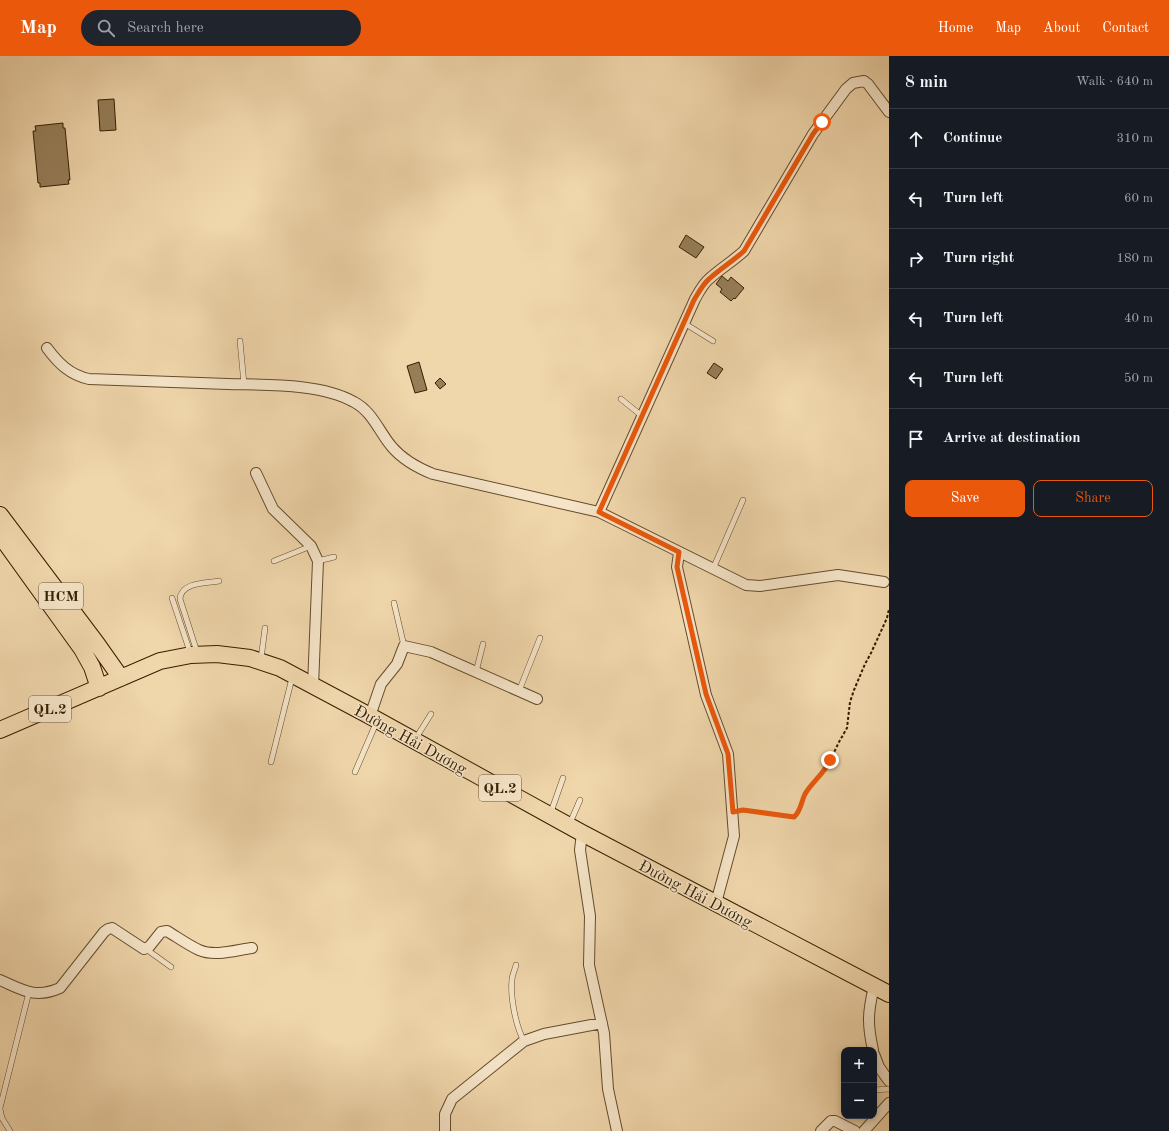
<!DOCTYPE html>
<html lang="en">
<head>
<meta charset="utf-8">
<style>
  body { margin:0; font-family:"Old Standard TT",serif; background:#20242c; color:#f1f3f6 }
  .controls { position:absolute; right:12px; bottom:12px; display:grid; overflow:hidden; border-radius:8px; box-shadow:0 2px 6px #0003 }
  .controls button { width:36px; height:36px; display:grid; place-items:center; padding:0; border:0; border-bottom:1px solid #363941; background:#171b24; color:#f1f3f6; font:20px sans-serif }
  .stop { position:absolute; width:12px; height:12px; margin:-9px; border:3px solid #ea580c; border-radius:50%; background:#fff }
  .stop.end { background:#ea580c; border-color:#fff; box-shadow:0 1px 4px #0008 }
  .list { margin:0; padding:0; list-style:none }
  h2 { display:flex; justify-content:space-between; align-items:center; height:52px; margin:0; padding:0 16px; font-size:17px }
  h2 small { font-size:13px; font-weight:400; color:#9ea1a6 }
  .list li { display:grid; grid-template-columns:26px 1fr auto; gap:12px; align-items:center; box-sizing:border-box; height:60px; padding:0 16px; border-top:1px solid #363941 }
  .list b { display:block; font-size:15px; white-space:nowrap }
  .list em { font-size:13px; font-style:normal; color:#9ea1a6 }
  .actions { display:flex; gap:8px; padding:12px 16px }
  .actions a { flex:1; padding:9px 0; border:1px solid #ea580c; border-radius:8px; text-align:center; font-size:14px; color:#ea580c }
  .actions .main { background:#ea580c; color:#fff }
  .icon { flex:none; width:22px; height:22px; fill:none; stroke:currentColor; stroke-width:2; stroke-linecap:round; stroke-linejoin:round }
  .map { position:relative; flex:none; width:889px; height:1075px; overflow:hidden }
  header { display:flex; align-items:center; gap:24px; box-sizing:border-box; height:56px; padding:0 20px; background:#ea580c; color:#fff }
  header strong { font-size:19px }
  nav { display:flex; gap:22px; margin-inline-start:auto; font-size:14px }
  .search { width:280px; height:36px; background:#20242c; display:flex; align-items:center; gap:10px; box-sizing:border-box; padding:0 14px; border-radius:22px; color:#9ea1a6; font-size:15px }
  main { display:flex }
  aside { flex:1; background:#171b24 }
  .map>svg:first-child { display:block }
  .building { fill:#967e59; stroke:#351e00 }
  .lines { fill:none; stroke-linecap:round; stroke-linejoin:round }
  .service-casing { stroke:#644c2b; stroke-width:6 }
  .minor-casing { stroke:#644c2b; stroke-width:12 }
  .trunk-casing { stroke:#351e00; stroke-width:18 }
  .path { stroke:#351e00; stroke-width:2; stroke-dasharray:3 2; stroke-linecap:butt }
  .service { stroke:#f5e4c8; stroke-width:5 }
  .minor { stroke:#f5e4c8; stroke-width:10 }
  .trunk { stroke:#f0d6ab; stroke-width:16 }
  .route { stroke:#ea580c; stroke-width:5 }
  .labels { text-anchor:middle; stroke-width:3; stroke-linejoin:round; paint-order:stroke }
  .shield { fill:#f5e4c8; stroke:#6f593c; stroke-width:1 }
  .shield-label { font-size:15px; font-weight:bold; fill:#351e00 }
  .street-label { font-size:16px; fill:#351e00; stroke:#f5e4c8 }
</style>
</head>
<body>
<header>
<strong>Map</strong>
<div class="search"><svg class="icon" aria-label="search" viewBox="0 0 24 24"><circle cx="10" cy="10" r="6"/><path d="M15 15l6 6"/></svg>Search here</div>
<nav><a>Home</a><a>Map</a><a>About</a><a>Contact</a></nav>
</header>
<main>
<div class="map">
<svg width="889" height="1075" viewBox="0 0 889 1075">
  <rect width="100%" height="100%" fill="#f0d6ab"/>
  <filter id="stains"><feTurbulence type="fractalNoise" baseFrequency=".005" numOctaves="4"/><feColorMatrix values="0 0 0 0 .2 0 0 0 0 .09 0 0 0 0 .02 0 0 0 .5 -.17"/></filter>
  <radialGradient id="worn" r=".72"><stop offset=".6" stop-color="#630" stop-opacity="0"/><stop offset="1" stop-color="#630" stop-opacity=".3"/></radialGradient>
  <path class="building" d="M 114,43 L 116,74 L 100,75 L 98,44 Z
    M 63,67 L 63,72 L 65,72 L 70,124 L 68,124 L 69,128 L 40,131 L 40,127 L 38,127 L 33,75 L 36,75 L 35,70 Z
    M 686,179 L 704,191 L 696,202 L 679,191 Z
    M 722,220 L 728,225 L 731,221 L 744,232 L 735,243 L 734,242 L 731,245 L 720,236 L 722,233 L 716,228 Z
    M 419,306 L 427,334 L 415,337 L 407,310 Z
    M 714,307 L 723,313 L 716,323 L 707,317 Z
    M 440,322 L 446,328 L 440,333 L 435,327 Z"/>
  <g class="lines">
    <g class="service-casing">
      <path id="service" d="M 684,267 L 713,285
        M 240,285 L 244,328
        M 621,343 L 642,360
        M 274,505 L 311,490
        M 318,505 L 334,501
        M 713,513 L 743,444
        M 172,542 L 190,596
        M 394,547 L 404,590
        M 197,596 L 180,543 C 181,526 207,527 219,525
        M 261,603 L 265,572
        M 476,616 L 483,588
        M 519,635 L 540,582
        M 416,682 L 431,658
        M 271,706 L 292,622
        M 355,716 L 377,665
        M 551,756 L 563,722
        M 570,767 L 580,744
        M 146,893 L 171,911
        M 516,909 C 515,914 512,919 512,924 C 510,941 516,971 524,985
        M 874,1034 L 889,1033
        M 0,1052 L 29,936
        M 0,1053 L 2,1062 L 10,1075"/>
    </g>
    <g class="minor-casing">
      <path id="minor" d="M 47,292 C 58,307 70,319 89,323 C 135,325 182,326 228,328 C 266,329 321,327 354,346 C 373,356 379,376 392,391 C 403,404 418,412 433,418 L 599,456 L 746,529 L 760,530 L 838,519 L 884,526
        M 256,417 L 273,453 L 311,490 L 318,505 L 313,630
        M 599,456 L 695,243 C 699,236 703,228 709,223 C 720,213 733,205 744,195 L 813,78 L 846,33 L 853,27 L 864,25 L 868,28 L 889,56
        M 679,497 L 677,511 L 706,639 L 728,698 L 734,780 L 716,847
        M 370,660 L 381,628 L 397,608 L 404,590 L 431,596 L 537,643
        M 582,777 L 580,794 L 590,860 L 589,909 L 604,977 L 608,1033 L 617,1075
        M 0,924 C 23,934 35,943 60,932 L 104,876 L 108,873 L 112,872 L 144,893 L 149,891 L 161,876 L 167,875 C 177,881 188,889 199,894 C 215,901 236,894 252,892
        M 873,994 C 867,967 868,956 874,930
        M 874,998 L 879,1011 L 889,1025
        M 445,1075 L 445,1058 L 452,1043 L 524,985 L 544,978 L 602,967
        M 821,1075 L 831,1065 L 835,1065 L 855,1075
        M 864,1075 L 889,1047"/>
    </g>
    <g class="trunk-casing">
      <path id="trunk" d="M 0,459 L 97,588 L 121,622
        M 0,479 L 82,593 L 92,611 L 99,632
        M 0,674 L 160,605 L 191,599 L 217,598 L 250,602 L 280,612 L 370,660 L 582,777 L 889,938"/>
    </g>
    <path class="path" d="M 742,754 L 790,761 L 794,761 L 800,752 L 806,736 L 828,709 L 839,686 L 847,672 L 850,646 L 854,634 L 865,608 L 871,597 L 887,562 L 889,553"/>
    <use href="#service" class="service"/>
    <use href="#minor" class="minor"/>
    <use href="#trunk" class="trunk"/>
  </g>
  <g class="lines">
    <path class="route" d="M 822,66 L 813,78 L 744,195 C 733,205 720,213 709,223 C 703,228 699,236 694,244 L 599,456 L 679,496 L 677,511 L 706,638 L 728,698 L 733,756 L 743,754 L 794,761 C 801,755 801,746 805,738 C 812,726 825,717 830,704"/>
  </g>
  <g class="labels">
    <g class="shield">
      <rect x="39" y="527" width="44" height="26" rx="3"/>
      <rect x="29" y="640" width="42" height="26" rx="3"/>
      <rect x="479" y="719" width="42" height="26" rx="3"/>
    </g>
    <g class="shield-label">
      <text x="61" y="545">HCM</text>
      <text x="50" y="658">QL.2</text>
      <text x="500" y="737">QL.2</text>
    </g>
    <g class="street-label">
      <text transform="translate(411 683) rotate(29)" y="6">Đường Hải Dương</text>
      <text transform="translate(696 837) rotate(28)" y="6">Đường Hải Dương</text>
    </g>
  </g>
  <rect width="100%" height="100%" filter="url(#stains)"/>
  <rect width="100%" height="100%" fill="url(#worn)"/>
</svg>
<div class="controls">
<button>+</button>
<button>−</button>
</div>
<div class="stop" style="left:822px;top:66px"></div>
<div class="stop end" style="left:830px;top:704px"></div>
</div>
<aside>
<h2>8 min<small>Walk · 640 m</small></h2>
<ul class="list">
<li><svg class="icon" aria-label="ahead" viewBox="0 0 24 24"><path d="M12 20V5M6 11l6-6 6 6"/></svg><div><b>Continue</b></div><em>310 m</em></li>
<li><svg class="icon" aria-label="left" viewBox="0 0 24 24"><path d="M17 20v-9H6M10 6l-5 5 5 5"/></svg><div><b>Turn left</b></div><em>60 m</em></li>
<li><svg class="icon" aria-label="right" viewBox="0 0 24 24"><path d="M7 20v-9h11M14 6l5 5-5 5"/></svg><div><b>Turn right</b></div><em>180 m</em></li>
<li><svg class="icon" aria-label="left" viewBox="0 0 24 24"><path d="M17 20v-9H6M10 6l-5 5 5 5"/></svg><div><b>Turn left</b></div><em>40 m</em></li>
<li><svg class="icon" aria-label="left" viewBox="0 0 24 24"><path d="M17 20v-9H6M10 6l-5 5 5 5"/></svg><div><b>Turn left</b></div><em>50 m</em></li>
<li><svg class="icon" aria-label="arrive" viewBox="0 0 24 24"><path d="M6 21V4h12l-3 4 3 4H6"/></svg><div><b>Arrive at destination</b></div></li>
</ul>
<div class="actions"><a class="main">Save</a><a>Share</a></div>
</aside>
</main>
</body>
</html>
